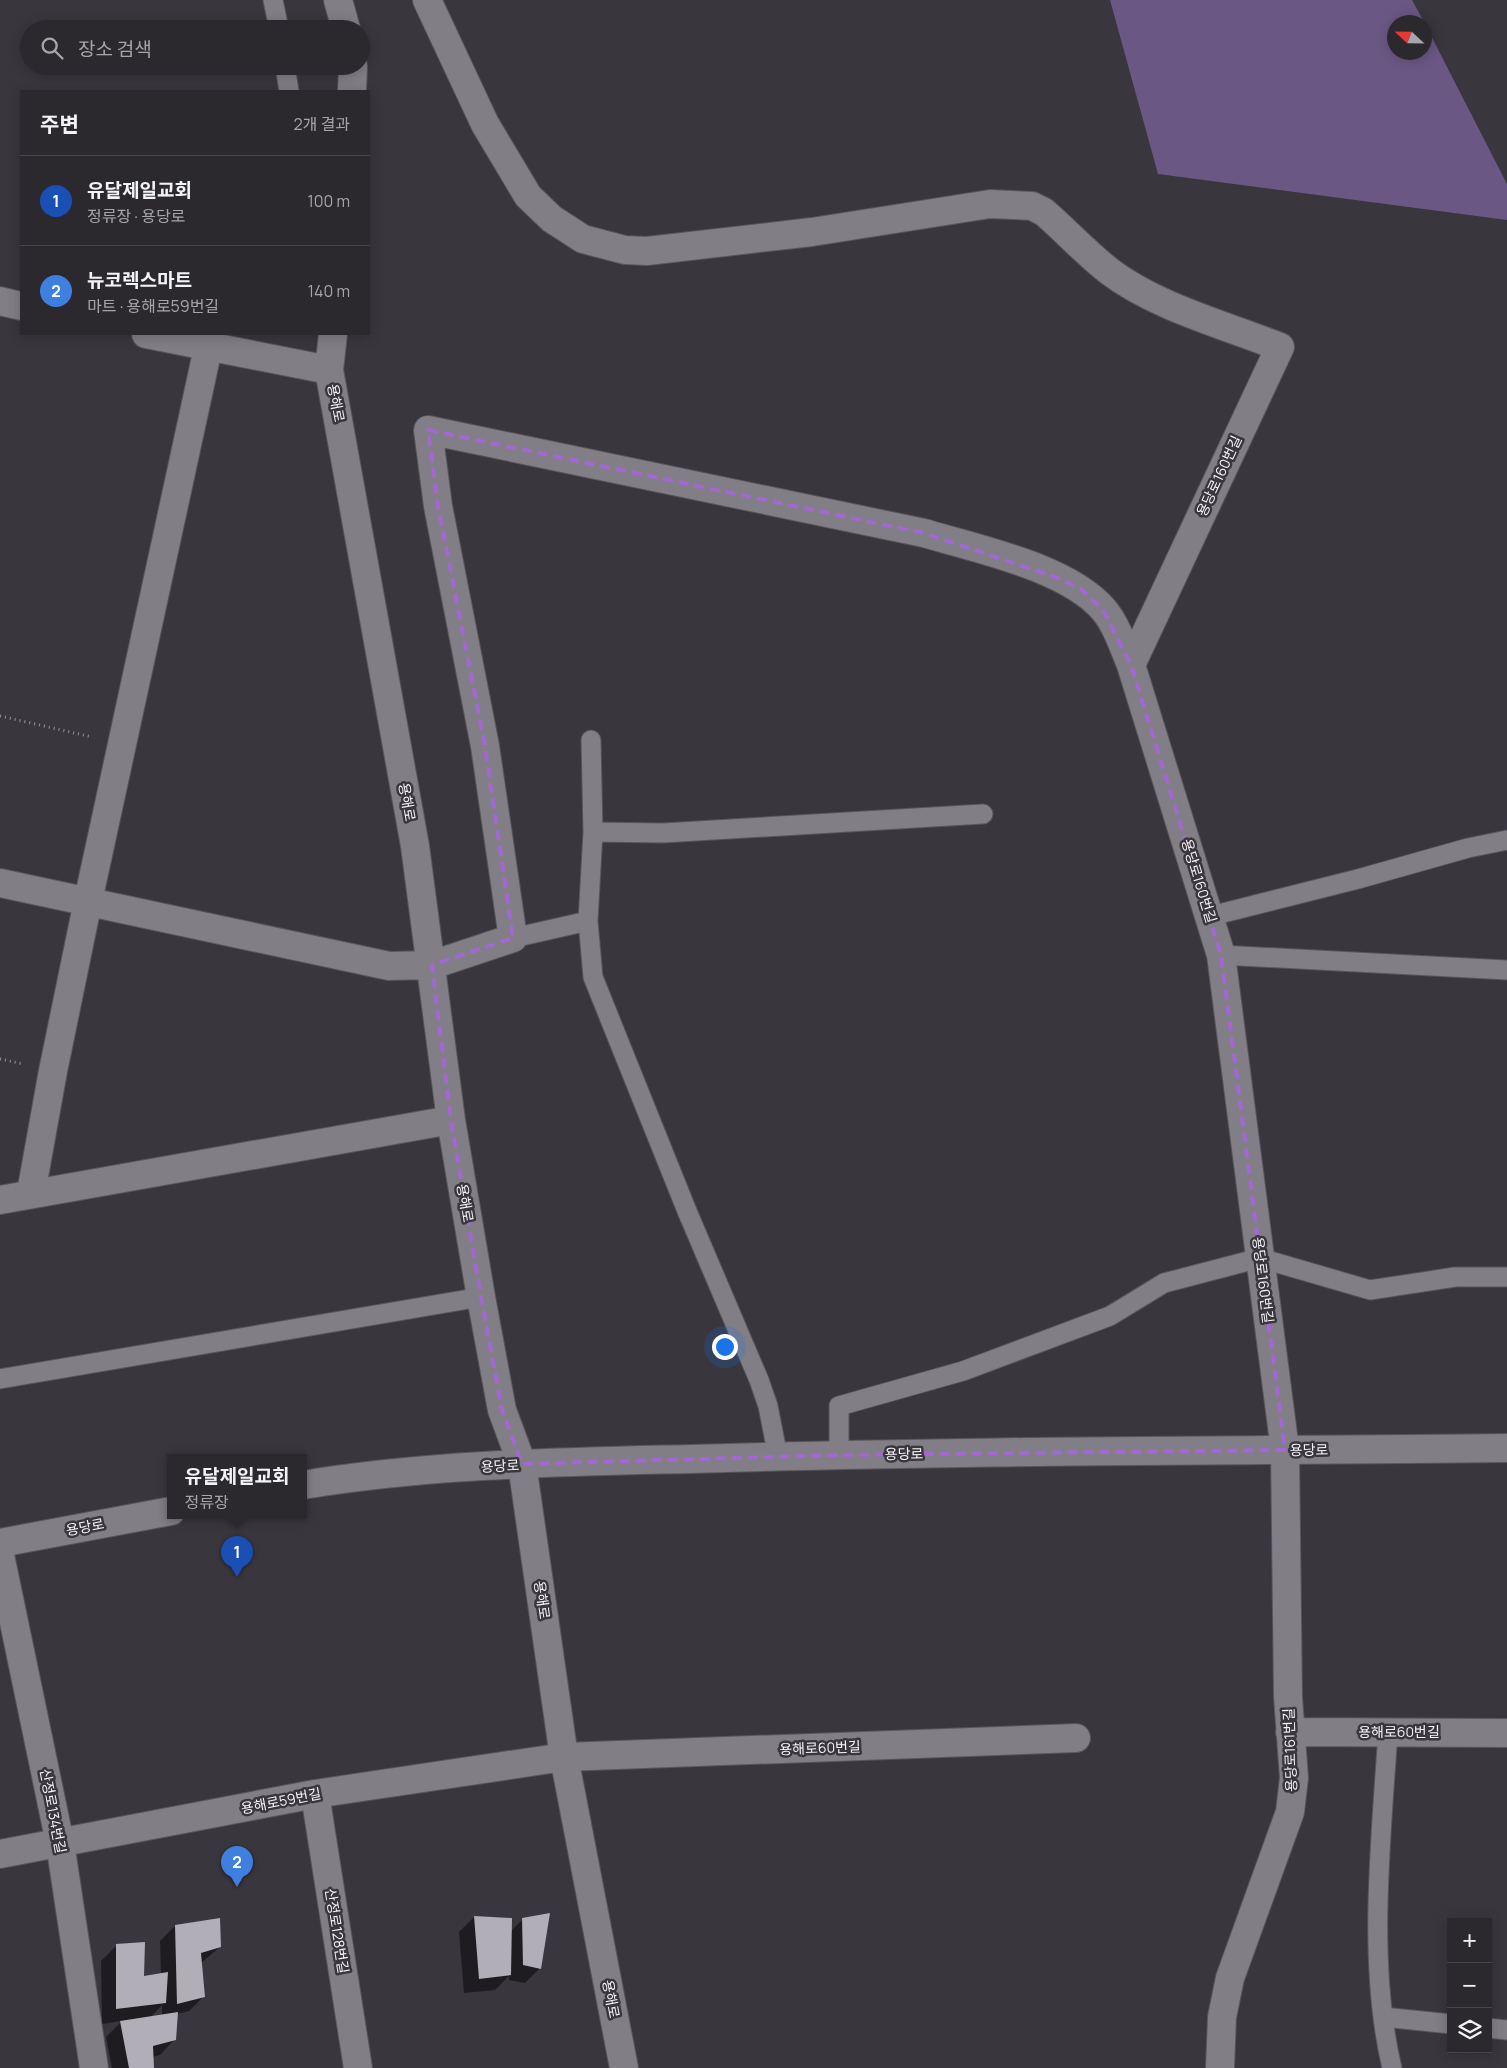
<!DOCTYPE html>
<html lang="ko">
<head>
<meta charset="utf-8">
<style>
  body { margin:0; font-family:Manrope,"Noto Sans KR",sans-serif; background:#333036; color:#f1f3f6 }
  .controls { position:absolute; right:15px; bottom:15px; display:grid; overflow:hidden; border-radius:0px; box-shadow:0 2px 12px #0003 }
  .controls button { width:45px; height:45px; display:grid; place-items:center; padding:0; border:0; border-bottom:1px solid #47444a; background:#2b282e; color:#f1f3f6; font:25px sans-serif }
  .compass { position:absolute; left:1387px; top:15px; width:45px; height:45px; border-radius:50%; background:#2b282e; box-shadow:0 2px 12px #0003; rotate:292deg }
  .you { position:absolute; left:724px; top:1346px; width:18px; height:18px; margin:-12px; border:4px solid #fff; border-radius:50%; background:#1a73e8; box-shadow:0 0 0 8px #1a73e833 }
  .badge { display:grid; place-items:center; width:32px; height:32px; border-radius:50%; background:#db2777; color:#fff; font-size:16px; font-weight:700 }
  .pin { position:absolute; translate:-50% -41px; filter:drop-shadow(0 1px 2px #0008) }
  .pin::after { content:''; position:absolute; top:26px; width:18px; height:15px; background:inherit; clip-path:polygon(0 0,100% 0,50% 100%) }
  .popup { position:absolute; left:167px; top:1454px; width:140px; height:65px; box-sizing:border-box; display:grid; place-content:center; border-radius:0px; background:#2b282e; filter:drop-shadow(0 1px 4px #0005); font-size:16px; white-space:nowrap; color:#a6a6aa }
  .popup b { font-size:19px; color:#f1f3f6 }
  .popup::after { content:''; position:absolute; left:50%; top:100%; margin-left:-10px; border:10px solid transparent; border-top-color:#2b282e }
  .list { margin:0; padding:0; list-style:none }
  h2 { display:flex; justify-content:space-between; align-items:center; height:65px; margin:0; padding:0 20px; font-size:21px }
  h2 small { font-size:16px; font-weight:400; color:#a6a6aa }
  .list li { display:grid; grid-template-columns:32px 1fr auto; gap:15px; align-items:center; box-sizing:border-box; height:90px; padding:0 20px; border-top:1px solid #47444a }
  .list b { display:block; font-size:19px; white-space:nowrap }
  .list p { margin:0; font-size:16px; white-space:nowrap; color:#a6a6aa }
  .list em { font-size:16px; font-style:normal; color:#a6a6aa }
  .icon { flex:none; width:28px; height:28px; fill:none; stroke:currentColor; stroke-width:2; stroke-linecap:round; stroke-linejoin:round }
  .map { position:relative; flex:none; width:1507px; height:2068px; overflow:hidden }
  .search { position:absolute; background:#2b282e; box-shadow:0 2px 12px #0003; left:20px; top:20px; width:350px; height:55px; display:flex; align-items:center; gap:12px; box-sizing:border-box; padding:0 18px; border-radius:28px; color:#a6a6aa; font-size:19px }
  .panel { position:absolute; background:#2b282e; box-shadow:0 2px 12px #0003; left:20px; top:90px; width:350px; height:245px; border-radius:0px }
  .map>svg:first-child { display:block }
  .forest { fill:#6a5784 }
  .shadow { fill:#0007; fill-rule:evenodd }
  .building { fill:#b2aeb7 }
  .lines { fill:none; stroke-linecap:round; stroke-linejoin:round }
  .service-casing { stroke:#57555b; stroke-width:21 }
  .minor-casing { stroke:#57555b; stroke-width:30 }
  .tertiary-casing { stroke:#57555b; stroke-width:30 }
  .path { stroke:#969399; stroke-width:3; stroke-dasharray:1 4; stroke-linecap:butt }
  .service { stroke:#817e86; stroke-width:19 }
  .minor { stroke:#817e86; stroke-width:28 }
  .tertiary { stroke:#817e86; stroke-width:28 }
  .marked { fill:none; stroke:#a068d0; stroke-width:4; stroke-dasharray:10 6; stroke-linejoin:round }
  .labels { text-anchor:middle; stroke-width:5; stroke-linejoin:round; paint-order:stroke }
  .street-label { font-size:14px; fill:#f5f3f8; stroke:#39363d }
</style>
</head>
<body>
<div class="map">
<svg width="1507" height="2068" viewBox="0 0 1507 2068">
  <rect width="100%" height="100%" fill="#39363d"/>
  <path class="forest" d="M 1110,0 L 1412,0 L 1424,22 L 1394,22 L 1394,52 L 1424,52 L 1425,24 L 1507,184 L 1507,220 L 1158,174 Z"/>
  <path class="shadow" d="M 474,1917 L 510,1932 L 523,1919 L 540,1968 L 525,1983 L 509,1980 L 509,1976 L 495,1990 L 464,1993 L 459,1932 Z
    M 175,1926 L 220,1947 L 201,1963 L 204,1996 L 189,2011 L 177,2014 L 175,2039 L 160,2055 L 152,2057 L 153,2068 L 112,2068 L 106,2037 L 122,2021 L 102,2024 L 101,1961 L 116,1946 L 142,1977 L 161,1974 L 160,1941 ZM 162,2005 L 162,2016 L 150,2018 Z"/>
  <path class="building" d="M 550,1913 L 541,1969 L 523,1965 L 522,1918 Z
    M 474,1916 L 512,1918 L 511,1975 L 479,1979 Z
    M 220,1918 L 221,1947 L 201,1953 L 205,1997 L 177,2004 L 175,1925 Z
    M 145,1942 L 144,1976 L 168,1972 L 166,2003 L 116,2009 L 116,1944 Z
    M 178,2012 L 176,2040 L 153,2046 L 154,2068 L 129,2068 L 120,2021 Z"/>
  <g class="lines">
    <g class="service-casing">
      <path id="service" d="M 273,0 L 279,29
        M 285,66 L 289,91
        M 593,832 L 663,833 L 983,814
        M 1211,916 L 1358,879 L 1468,848 L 1507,840
        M 588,921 L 593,977 L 687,1211 L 759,1380 L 768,1406 L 778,1457
        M 513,938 L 588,921 L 593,832 L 591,740
        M 1221,955 L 1507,970
        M 0,1379 L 481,1297
        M 839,1455 L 839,1406 L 963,1371 L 1110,1316 L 1164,1283 L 1260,1258 L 1370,1290 L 1455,1277 L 1507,1277
        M 1388,1732 C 1381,1839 1367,1964 1392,2068
        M 1383,2017 L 1451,2024
        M 1488,2028 L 1507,2030"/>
    </g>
    <g class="minor-casing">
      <path id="minor" d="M 338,0 L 346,29
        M 427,0 L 485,124 L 528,196 L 552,219 L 583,239 L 625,250 L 647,251 L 812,232 L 990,204 L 1032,206 L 1044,212 C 1066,231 1086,253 1109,271 C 1156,307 1225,325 1280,347 L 1131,665 L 1221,955 L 1285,1450 L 1288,1697 L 1294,1778 L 1290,1812 L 1230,1978 L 1222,2017 L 1220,2068
        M 352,91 L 353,66
        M 0,301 L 21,306
        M 146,334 L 329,370
        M 333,334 L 329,370 L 415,846 L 451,1120 L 481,1297 L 502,1410 L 522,1464 L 564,1757 L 624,2068
        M 0,883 L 389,966 L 432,965 L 513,938 L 485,746 L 438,506 L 428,430 L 924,533 C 977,549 1067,567 1104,610 C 1117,626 1123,646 1131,665
        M 31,1193 L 53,1071 L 88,901 L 208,348
        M 0,1200 L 451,1120
        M 0,1555 L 60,1843 L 94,2068
        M 1290,1732 L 1507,1733
        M 315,1794 L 358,2068
        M 0,1854 L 315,1794 L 564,1757 L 1076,1738"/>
    </g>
    <g class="tertiary-casing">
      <path id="tertiary" d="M 303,1485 C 443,1462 585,1462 726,1458 C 986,1450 1247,1451 1507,1448
        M 0,1543 L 171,1511"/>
    </g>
    <path class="path" d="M 0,716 L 92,737
      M 0,1059 L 23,1064"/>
    <use href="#service" class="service"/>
    <use href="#minor" class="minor"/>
    <use href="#tertiary" class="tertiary"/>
  </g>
  <path class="marked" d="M 428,430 L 924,533 L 1058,578 L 1081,589 L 1103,610 L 1131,665 L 1221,955 L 1285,1450 L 839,1455 L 522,1464 L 502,1410 L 481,1297 L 451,1120 L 432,965 L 513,938 L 485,746 L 438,506 Z"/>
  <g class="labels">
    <g class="street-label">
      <text transform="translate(336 403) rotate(79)" y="5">용해로</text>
      <text transform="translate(1219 476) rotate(-65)" y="5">용당로160번길</text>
      <text transform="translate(407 802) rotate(80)" y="5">용해로</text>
      <text transform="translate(1199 881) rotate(73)" y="5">용당로160번길</text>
      <text transform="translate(465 1203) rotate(80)" y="5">용해로</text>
      <text transform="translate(1263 1280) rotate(83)" y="5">용당로160번길</text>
      <text transform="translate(1309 1450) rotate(-1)" y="5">용당로</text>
      <text transform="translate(904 1454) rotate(-1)" y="5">용당로</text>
      <text transform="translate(500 1466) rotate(-3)" y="5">용당로</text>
      <text transform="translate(85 1527) rotate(-11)" y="5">용당로</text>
      <text transform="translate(542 1600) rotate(82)" y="5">용해로</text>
      <text x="1399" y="1737">용해로60번길</text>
      <text transform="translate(820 1748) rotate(-2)" y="5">용해로60번길</text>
      <text transform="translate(1290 1750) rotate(-92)" y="5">용당로161번길</text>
      <text transform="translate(281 1801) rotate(-11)" y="5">용해로59번길</text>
      <text transform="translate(53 1811) rotate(79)" y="5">산정로134번길</text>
      <text transform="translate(337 1931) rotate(81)" y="5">산정로128번길</text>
      <text transform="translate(611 1999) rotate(79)" y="5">용해로</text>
    </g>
  </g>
</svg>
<div class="controls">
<button>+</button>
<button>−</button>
<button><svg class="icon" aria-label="layers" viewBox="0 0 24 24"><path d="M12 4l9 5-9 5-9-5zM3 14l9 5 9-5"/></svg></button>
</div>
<svg class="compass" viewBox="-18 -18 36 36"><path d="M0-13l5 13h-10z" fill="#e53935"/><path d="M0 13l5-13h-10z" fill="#a6a6aa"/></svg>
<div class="you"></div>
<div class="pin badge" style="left:237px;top:1577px;background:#1a4fb4">1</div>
<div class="popup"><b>유달제일교회</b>정류장</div>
<div class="pin badge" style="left:237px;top:1887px;background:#3f7fe0">2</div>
<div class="search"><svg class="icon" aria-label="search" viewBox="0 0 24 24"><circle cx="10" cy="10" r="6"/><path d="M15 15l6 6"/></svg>장소 검색</div>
<section class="panel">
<h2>주변<small>2개 결과</small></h2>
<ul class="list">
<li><span class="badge" style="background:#1a4fb4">1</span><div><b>유달제일교회</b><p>정류장 · 용당로</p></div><em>100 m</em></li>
<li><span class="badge" style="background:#3f7fe0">2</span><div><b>뉴코렉스마트</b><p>마트 · 용해로59번길</p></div><em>140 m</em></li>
</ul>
</section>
</div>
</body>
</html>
